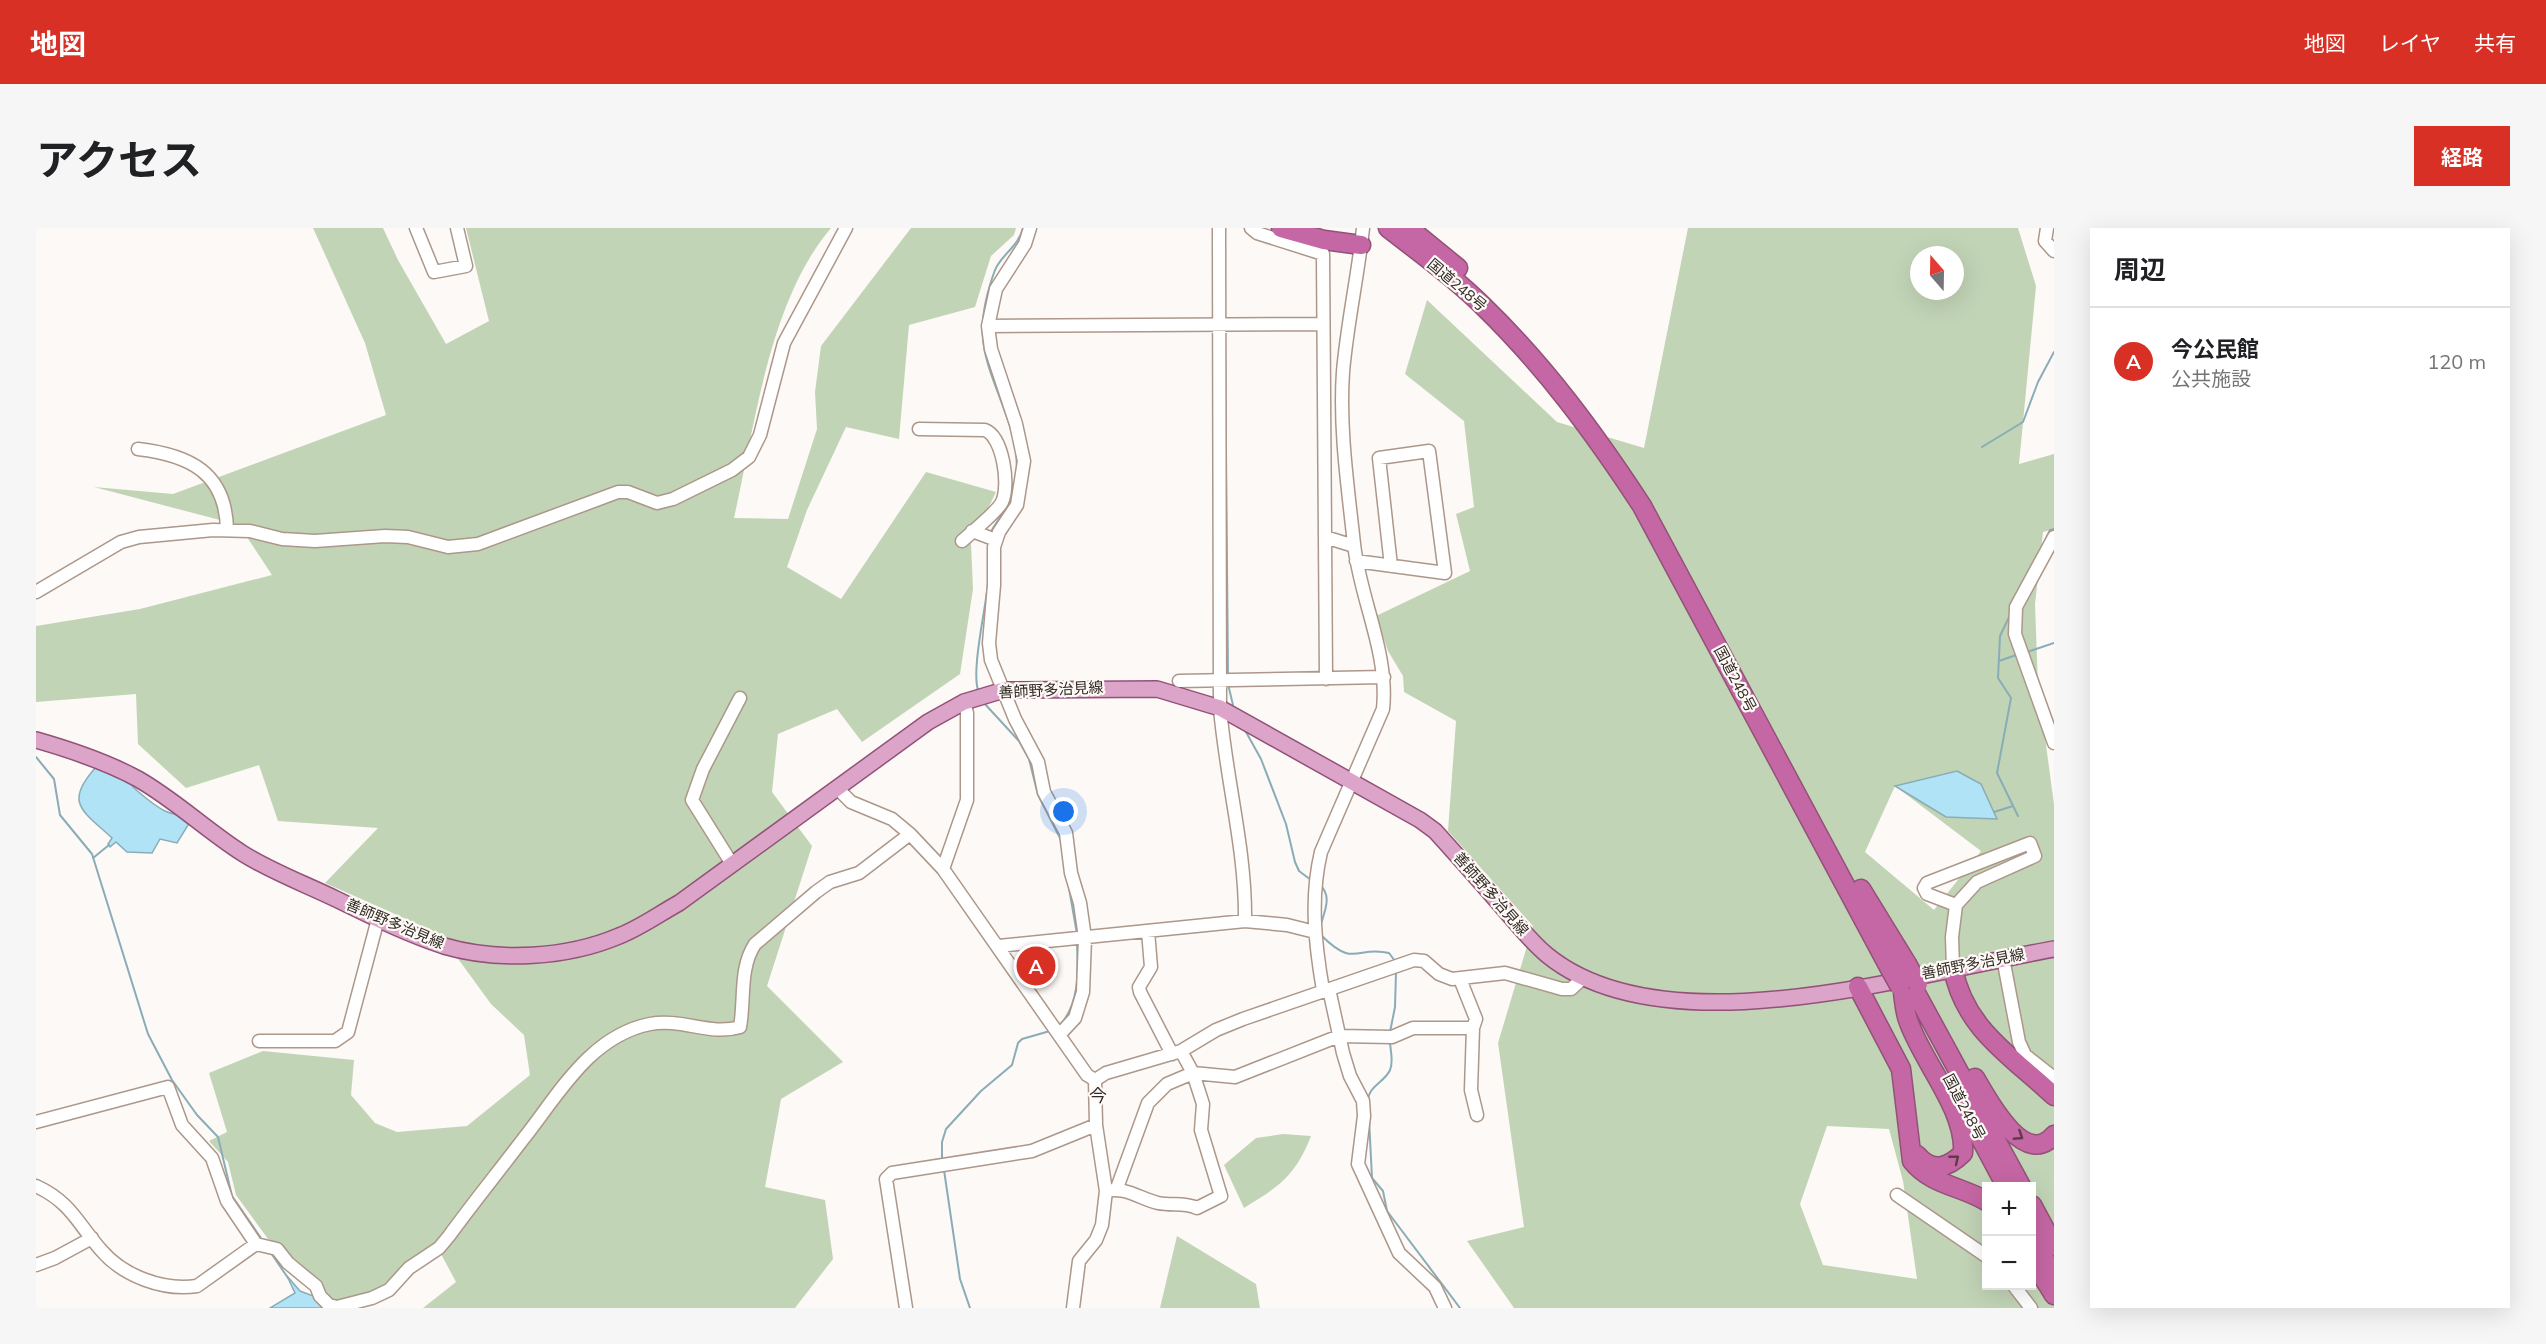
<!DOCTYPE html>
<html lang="ja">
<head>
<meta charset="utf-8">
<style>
  body { margin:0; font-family:Mulish,"Noto Sans JP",sans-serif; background:#f6f6f6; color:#202124 }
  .controls { position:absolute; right:18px; bottom:18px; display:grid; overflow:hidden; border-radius:0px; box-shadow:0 6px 24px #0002 }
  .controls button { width:54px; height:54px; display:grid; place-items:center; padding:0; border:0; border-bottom:2px solid #e0e0e0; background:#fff; color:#202124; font:30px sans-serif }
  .compass { position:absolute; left:1874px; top:18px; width:54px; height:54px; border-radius:50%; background:#fff; box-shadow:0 6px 24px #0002; rotate:340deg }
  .you { position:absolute; left:1028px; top:584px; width:21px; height:21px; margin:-15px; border:4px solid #fff; border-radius:50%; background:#1a73e8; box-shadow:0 0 0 9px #1a73e833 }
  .badge { display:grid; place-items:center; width:39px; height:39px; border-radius:50%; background:#d93025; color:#fff; font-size:20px; font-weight:700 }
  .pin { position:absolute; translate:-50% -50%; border:3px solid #fff; box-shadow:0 2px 6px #0006 }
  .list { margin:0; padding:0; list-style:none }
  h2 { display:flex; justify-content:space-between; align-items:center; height:78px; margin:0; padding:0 24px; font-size:26px }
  h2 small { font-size:20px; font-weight:400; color:#757577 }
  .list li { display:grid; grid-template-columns:39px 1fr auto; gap:18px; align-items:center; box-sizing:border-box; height:108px; padding:0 24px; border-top:2px solid #e0e0e0 }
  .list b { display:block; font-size:22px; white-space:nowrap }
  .list p { margin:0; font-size:20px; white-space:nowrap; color:#757577 }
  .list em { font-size:20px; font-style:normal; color:#757577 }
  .map { position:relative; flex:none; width:2018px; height:1080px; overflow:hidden; border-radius:0px }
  header { display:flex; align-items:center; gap:36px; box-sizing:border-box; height:84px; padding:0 30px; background:#d93025; color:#fff }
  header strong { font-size:28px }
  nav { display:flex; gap:33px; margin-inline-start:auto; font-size:21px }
  .intro { display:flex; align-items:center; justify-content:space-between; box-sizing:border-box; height:144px; padding:0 36px }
  h1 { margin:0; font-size:42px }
  .button { padding:15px 27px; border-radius:0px; background:#d93025; color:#fff; font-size:21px; font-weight:700 }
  main { display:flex; gap:36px; padding:0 36px }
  aside { flex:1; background:#fff; border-radius:0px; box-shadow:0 6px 24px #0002 }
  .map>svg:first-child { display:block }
  .green { fill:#c2d4b6; fill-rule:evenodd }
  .water { fill:#b0e3f6; stroke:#8aacb7; stroke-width:1.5 }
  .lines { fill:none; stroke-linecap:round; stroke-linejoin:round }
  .stream { stroke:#8aacb7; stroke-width:2 }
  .minor-casing { stroke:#ac978a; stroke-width:15 }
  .major-casing { stroke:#925277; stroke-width:18 }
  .highway-casing { stroke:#925277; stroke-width:21 }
  .minor { stroke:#fff; stroke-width:12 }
  .major { stroke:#dca4c8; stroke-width:15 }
  .highway { stroke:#c567a4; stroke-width:18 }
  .highway-bridge-casing { stroke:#925277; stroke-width:21; stroke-linecap:butt }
  .highway-bridge { stroke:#c567a4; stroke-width:18 }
  .oneway { stroke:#5e3c4a }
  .labels { text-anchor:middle; stroke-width:4.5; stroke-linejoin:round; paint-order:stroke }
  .street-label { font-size:15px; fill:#322a24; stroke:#fdf9f6 }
  .quarter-label { font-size:18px; fill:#322a24; stroke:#fdf9f6 }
</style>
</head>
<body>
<header>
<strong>地図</strong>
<nav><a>地図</a><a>レイヤ</a><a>共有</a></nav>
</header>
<div class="intro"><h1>アクセス</h1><a class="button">経路</a></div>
<main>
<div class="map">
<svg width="2018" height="1080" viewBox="0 0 2018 1080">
  <rect width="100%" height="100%" fill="#fdf9f6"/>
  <path class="green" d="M 277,0 L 347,0 L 362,32 L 410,116 L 453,93 L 430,0 L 795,0 C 733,73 719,197 698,290 L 752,291 L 781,201 L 779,164 L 785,118 L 875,0 L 980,0 L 978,7 L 955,28 L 939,79 L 873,97 L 863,211 L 810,199 L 771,282 L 751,339 L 805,371 L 890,244 L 960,264 L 935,316 L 937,361 L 924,446 L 826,514 L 801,481 L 742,506 L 736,564 L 776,618 L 731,758 L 807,834 L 745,871 L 729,959 L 789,972 L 797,1031 L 759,1080 L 387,1080 L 420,1054 L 405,1026 L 391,1021 L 368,1037 L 352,1057 L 310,1073 L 296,1074 L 285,1057 L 255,1032 L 244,1016 L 232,1011 L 200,967 L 192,934 L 173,913 L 191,904 L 173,845 L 227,823 L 318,832 L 315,867 L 339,895 L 361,904 L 431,898 L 494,847 L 488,807 L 455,776 L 404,706 L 289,655 L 342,600 L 242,593 L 223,537 L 150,560 L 102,516 L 100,466 L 0,474 L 0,398 L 104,381 L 236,347 L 203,297 L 58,259 L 137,266 L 350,187 L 329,115 Z
    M 1652,0 L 1982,0 L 2000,58 L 1983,236 L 2018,226 L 2018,301 L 2007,304 L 1999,376 L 2002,458 L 2018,576 L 2018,1080 L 1478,1080 L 1431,1013 L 1488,999 L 1462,815 L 1497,698 L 1412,603 L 1420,493 L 1368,464 L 1367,448 L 1352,423 L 1340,388 L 1434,343 L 1420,286 L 1438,279 L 1428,193 L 1369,146 L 1391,72 L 1521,194 L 1608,220 ZM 1883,27 L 1919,27 L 1919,63 L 1883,63 ZM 1859,558 L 1945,623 L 1898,682 L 1829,624 ZM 1791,898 L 1853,901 L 1867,953 L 1881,1051 L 1787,1037 L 1764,976 ZM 1950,958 L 1996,958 L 1996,1058 L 1950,1058 Z
    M 1247,906 L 1275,908 C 1260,947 1243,959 1208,980 L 1188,937 L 1220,910 Z
    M 1141,1008 L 1220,1056 L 1224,1080 L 1124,1080 Z"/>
  <path class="water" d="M 61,538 L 98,555 L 97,559 C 107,568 117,577 129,583 C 140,588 142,585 154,594 L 141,615 L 124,611 L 116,625 L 91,624 L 80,614 L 74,619 L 72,616 L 76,610 C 46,582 27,575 61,538 Z
    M 1921,543 L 1945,556 L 1961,591 L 1910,589 L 1859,558 Z
    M 251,1048 L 264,1063 L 280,1069 L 287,1080 L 234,1080 L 259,1065 Z"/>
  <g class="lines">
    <path class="stream" d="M 1189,111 L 1192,448
      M 977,208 C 956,138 931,118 959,42 C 965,27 983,18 987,0
      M 1946,219 L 1987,194 L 2002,154 L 2018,124
      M 980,222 L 981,241
      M 954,305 L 976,270
      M 952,314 L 952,329
      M 2006,319 L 2014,302 L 2018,301
      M 1974,387 L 1964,408 L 1962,450 L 1975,470 L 1961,545 L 1982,588
      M 1991,424 L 2018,415
      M 1963,433 L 1983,426
      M 1192,456 L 1197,477
      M 943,465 C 934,446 950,380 952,355
      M 948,475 L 983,513 L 993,531 L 1002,567 L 1025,612
      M 1210,504 L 1225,531 L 1250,596 L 1259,634 L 1263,643 L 1275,652
      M 0,529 L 18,551 L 24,587 L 56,626 L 112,806 L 136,852 L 161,887 L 182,909 L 196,968 L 227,1013
      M 1958,584 L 1977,578
      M 1026,620 L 1041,706
      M 57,630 L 73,617
      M 1284,657 C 1296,668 1289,682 1285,696
      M 1286,708 C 1319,741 1321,717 1353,725 L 1359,733
      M 1024,797 C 1044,775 1042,743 1041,715
      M 1354,804 L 1359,779 L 1360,744
      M 1332,873 C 1332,858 1349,854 1354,842 C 1358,833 1354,822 1354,813
      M 1333,891 L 1336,950 L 1347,963 L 1351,983 L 1424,1080
      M 906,933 L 906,914 L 910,901 L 945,863 L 976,837 L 982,815 L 986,811 L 1014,803
      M 908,942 L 924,1051 L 934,1080
      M 235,1025 L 252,1050"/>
    <g class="minor-casing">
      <path id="minor" d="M 380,0 L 398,44 L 430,38 L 421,0
        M 994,0 L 989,16 L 960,61 L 952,98 L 955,121 L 980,196 L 988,233 L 981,277 L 963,304 L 958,319 L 958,357 L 953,415 L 955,432 L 979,491 L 1002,534 L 1008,564 L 1030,605 L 1035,645 L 1044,675 L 1049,710 L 1047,764 L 1039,790 L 1024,806
        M 1183,0 L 1184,480 C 1190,552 1210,621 1209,693
        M 1215,0 L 1221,5 L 1287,26 L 1290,451
        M 2011,0 L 2009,13 L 2018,23
        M 952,98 L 1287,96
        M 883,201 L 949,202 C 967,209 974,257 966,274 C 961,284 936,304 926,313
        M 102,221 C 153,227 190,244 191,302
        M 936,303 L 960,312
        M 1289,309 L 1318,318
        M 2018,309 L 1980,379 L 1979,406 L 2018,515
        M 1320,333 L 1409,345 L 1393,223 L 1343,230 L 1355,338
        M 0,364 L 85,314 L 103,309 L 177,302 L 214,303 L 246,311 L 279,313 L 349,308 L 372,309 L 412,319 L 442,316 L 582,264 L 592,264 L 621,275 L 637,271 L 696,242 L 713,229 L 724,207 L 748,115 L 810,0
        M 1143,453 L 1348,449
        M 802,561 L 815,574 L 856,591 L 874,606 L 907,641 L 1051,847 L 1059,852
        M 696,636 L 656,572 L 667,541 L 704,470
        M 907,641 L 931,572 L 931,485 L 928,474
        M 1112,703 L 1115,739 L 1103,759 L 1104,764 L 1136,826
        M 963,718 L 1209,693 L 1251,697 L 1279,704
        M 1967,730 L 1983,814 L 1989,827 L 2018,850
        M 1917,740 L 1916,709 L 1920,677 L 1891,666 L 1888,660 L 1891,655 L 1994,615 L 1999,628 L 1941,654 L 1920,677
        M 1293,761 L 1307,825 L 1314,848 L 1327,873 L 1328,888 L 1322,936 L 1363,1025 L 1399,1059 L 1409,1080
        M 1287,762 C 1279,716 1274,670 1285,624 L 1347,481 C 1353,425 1324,371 1318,316 C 1312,260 1303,200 1307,144 C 1311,96 1322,48 1327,0
        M 1437,800 L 1435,862 L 1441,887
        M 223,813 L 299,813 L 312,804 L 342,691
        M 1059,852 L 1070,845 L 1145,823 L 1180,802 L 1207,791 L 1378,732 L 1388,733 L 1403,746 L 1416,751 L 1469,745 L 1526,761 L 1535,761 L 1547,750
        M 0,894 L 132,859 L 146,897 L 176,930 L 191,973 L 220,1016
        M 0,958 C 35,974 42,996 65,1022 C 87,1048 127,1063 161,1058 L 220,1016 L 241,1021 L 252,1035 L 280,1058 L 284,1068 L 293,1077 L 301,1079 L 336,1070 L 353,1062 L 373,1040 L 403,1020 L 413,1008 C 437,975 463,943 488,910 C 523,866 554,808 614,796 C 646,790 674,808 704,799 C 709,772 703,740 719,716 L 780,664 L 794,654 L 823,645 L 874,606
        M 1081,960 L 1112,875 L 1131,856 L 1157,845 L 1199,849 L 1303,808 L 1356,809 L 1377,800 L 1437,800 L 1440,791 L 1424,751
        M 1070,963 C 1088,958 1105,971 1122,975 C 1136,978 1148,974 1161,980 L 1185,968 L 1165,902 L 1167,876 L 1157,845 L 1145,823
        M 1861,967 L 1950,1028
        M 0,1037 L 19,1030 L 56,1010
        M 1978,1058 L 1995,1080
        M 870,1080 L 850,951 L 856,945 L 996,923 L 1060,897
        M 1037,1080 L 1043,1033 L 1060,1012 L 1066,997 L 1070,963 L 1060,897 L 1059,852"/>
    </g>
    <g class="major-casing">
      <path id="major" d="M 0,512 C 35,522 69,533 102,551 C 139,572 170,602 206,625 C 234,643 269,656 300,671 C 335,688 371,706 408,718 C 463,734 531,730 583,708 C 604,700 623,686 643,675 L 892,494 L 928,474 L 968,462 L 1121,461 L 1184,480 L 1384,592 L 1399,603 C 1420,626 1441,650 1462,674 C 1478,692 1493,712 1511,727 C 1630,824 1880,745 2018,721"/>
    </g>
    <g class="highway-casing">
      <path id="highway" d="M 1245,0 L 1288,12 L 1325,17
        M 1352,0 C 1384,25 1418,49 1447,78 C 1509,138 1559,206 1606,278 L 1854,741
        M 1373,0 L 1422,40
        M 1825,661 L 1871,736
        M 1917,740 C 1928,801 1977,829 2018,868
        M 1875,756 L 1985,958
        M 1822,759 L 1865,841 L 1876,933 C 1895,957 1925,958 1950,973
        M 1867,764 C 1868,773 1869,784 1872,792 C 1886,834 1930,881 1927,925 C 1912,940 1896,945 1881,927
        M 1939,850 C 1951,870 1988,942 2018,907
        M 1923,870 L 1970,958
        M 1996,977 L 2018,1018
        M 1996,1007 L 2018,1049
        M 2002,1041 L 2018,1067"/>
    </g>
    <use href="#minor" class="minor"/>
    <use href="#major" class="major"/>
    <use href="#highway" class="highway"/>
    <g class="highway-bridge-casing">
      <path id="highway-bridge" d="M 1871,736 L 1882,756
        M 1854,741 L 1864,759"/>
    </g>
    <use href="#highway-bridge" class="highway-bridge"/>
  </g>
  <defs><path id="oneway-chevron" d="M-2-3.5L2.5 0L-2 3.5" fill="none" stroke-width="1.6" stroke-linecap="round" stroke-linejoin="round" transform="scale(1.5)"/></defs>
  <g class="oneway">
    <use href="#oneway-chevron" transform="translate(1983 908) rotate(33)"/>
    <use href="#oneway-chevron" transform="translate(1919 931) rotate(-39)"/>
  </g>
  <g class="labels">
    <g class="street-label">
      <text transform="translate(1421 57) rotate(40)" y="5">国道248号</text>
      <text transform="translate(1699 451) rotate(62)" y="5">国道248号</text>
      <text transform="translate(1015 462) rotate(-3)" y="5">善師野多治見線</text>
      <text transform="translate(1455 666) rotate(49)" y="5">善師野多治見線</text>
      <text transform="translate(359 696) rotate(23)" y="5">善師野多治見線</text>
      <text transform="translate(1937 736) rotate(-11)" y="5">善師野多治見線</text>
      <text transform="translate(1928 879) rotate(62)" y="5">国道248号</text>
    </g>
    <g class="quarter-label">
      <text x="1062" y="874">今</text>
    </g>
  </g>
</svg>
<div class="controls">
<button>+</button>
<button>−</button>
</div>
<svg class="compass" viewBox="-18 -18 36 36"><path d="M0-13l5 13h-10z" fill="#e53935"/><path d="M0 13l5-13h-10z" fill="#757577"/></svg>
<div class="you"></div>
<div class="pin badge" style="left:1000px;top:738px">A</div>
</div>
<aside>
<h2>周辺<small></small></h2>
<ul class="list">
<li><span class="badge">A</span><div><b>今公民館</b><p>公共施設</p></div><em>120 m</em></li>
</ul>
</aside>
</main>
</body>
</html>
